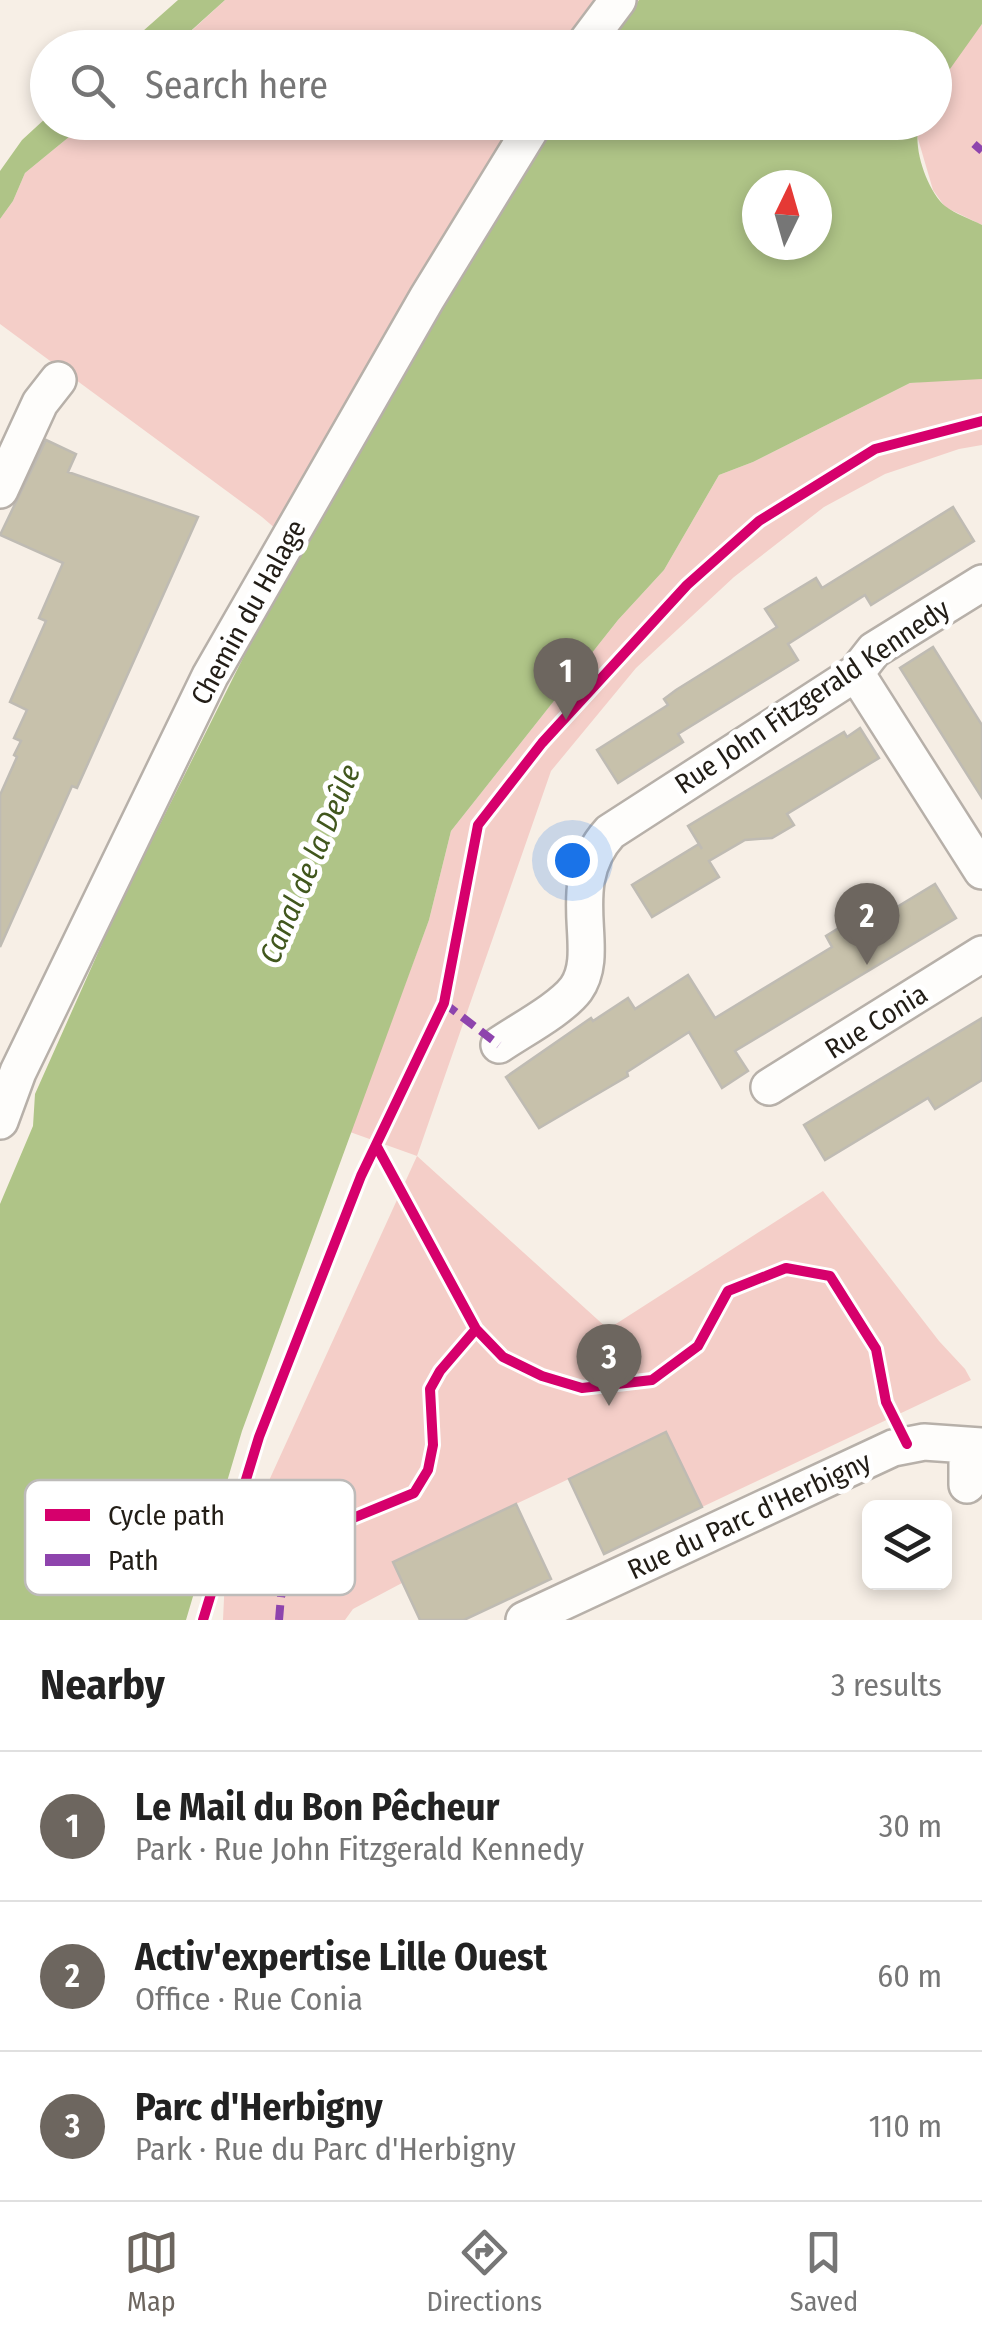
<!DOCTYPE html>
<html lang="en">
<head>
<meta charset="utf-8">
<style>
  body { margin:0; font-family:"Fira Sans Condensed",sans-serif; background:#f6f6f6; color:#222 }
  .controls { position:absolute; right:30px; bottom:30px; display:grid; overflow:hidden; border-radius:15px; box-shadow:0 5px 15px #0003 }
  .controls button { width:90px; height:90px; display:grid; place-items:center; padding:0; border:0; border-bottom:2px solid #e0e0e0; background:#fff; color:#222; font:50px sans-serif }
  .compass { position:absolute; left:742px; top:170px; width:90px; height:90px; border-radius:50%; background:#fff; box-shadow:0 5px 15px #0003; rotate:5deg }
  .you { position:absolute; left:572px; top:860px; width:35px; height:35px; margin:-25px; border:8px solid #fff; border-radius:50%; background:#1a73e8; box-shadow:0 0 0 15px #1a73e833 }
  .badge { display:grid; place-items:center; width:65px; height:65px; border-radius:50%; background:#6d665f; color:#fff; font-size:32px; font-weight:700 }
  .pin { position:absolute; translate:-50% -82px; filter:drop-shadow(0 2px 5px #0008) }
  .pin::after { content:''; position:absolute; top:52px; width:35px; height:30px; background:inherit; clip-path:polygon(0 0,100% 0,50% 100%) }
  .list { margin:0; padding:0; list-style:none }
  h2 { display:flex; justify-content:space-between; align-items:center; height:130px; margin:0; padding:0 40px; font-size:42px }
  h2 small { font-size:32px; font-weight:400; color:#767676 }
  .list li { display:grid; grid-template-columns:65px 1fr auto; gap:30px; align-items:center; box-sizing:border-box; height:150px; padding:0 40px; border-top:2px solid #e0e0e0 }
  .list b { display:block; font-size:38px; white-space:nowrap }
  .list p { margin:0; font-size:32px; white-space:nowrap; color:#767676 }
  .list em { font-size:32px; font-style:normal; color:#767676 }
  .icon { flex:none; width:55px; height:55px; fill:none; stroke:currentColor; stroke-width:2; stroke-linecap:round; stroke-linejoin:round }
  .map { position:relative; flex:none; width:982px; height:1620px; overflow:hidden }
  .search { position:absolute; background:#fff; box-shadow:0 5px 15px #0003; left:30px; right:30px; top:30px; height:110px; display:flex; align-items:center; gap:25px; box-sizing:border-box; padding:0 35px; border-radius:55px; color:#767676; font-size:38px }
  .sheet { height:580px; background:#fff }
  nav { display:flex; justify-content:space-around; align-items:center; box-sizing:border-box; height:140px; border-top:2px solid #e0e0e0; background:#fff; font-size:28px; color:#767676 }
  nav a { display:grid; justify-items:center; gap:5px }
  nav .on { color:#6d665f }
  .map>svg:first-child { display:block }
  .green { fill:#f4cec8 }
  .water { fill:#afc487; fill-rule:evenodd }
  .building { fill:#c7c1ab; stroke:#bfbbb3; stroke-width:2.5 }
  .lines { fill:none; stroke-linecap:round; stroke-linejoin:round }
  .minor-casing { stroke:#b7b0a9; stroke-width:40 }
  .minor { stroke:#fefdfb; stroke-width:35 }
  .quiet { stroke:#8e44ad; stroke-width:8; stroke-dasharray:15 8; stroke-linecap:butt }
  .cycleway-casing { stroke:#fff; stroke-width:16 }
  .cycleway { stroke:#d6006c; stroke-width:10 }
  .labels { text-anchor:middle; stroke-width:10; stroke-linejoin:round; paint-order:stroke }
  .street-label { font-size:28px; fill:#221d16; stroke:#fff }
  .water-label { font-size:30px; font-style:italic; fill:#41571d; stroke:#fff }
  .key { fill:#fff; stroke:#bdbbb9; stroke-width:2.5 }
  .key-label { font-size:28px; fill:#221d16 }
</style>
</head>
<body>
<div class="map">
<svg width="982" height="1620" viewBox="0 0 982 1620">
  <rect width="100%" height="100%" fill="#f7efe6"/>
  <path class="green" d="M 225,0 L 639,0 L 606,47 L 173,48 Z
    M 982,24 L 982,225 L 945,207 L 933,190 L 916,132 L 920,123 L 934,122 L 935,90 L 939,81 Z
    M 86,123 L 556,123 L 499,210 L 298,548 L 262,517 L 0,324 L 0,219 L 13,201 L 25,173 Z
    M 964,378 L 982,379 L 982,445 L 959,449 L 885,474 L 824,507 L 734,577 L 636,668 L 551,771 L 417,1156 L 608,1329 L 823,1191 L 939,1341 L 965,1369 L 971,1380 L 702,1507 L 666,1433 L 393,1562 L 402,1583 L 353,1609 L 345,1620 L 223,1620 L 225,1577 L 417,1156 L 350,1132 L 429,920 L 451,831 L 618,620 L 664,570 L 719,475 L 753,462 L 910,383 Z"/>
  <path class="water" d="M 178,0 L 225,0 L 173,47 L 125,47 Z
    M 639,0 L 982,0 L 982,24 L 935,90 L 934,48 L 606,48 Z
    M 47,117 L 48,122 L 86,123 L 25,173 L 13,201 L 0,219 L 0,171 L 22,140 Z
    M 556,123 L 920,123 C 911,144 927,191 945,206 C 955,214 971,219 982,225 L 982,379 L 910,383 L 753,462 L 719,475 L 664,570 L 618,620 L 451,831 L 429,920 L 242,1431 L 186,1620 L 0,1620 L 0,1204 L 33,1126 L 35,1094 L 117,910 L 298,548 L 499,210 ZM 757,185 L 817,185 L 817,245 L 757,245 Z"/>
  <path class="building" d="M 46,440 L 76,454 L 68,472 L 198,517 L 77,788 L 72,786 L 0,947 L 0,795 L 17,757 L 14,755 L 21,741 L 14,738 L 27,710 L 10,702 L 46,621 L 39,618 L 63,563 L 0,535 Z
    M 953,507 L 974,541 L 871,605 L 865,595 L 788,644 L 798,660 L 678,734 L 683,742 L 618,783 L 597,750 L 668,705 L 664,699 L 676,690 L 777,627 L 765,609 L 816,578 L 822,588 Z
    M 933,647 L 982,725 L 982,798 L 900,668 Z
    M 860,728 L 879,758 L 787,814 L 794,825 L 772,838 L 745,840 L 709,861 L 719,877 L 652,917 L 632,885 L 699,844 L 702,849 L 688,826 L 844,732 L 847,737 Z
    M 935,884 L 956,918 L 735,1051 L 748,1071 L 722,1088 L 689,1032 L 627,1072 L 628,1076 L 539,1128 L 506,1077 L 591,1018 L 593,1021 L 628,998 L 635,1009 L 688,975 L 715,1018 L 832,947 L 826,936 L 852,920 L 859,930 Z
    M 982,1018 L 982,1080 L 935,1109 L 928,1098 L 825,1160 L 804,1125 Z
    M 666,1432 L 702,1507 L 604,1554 L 569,1479 Z
    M 516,1504 L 551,1579 L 464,1620 L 420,1620 L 393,1562 Z"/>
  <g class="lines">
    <g class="minor-casing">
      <path id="minor" d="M 582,48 L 618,0
        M 0,490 L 40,403 L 58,380
        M 856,673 L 982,871
        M 499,1045 C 521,1030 561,1009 576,989 C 604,950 560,887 610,832 L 856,673 L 874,650 L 982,583
        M 769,1087 L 982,954
        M 0,1121 L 18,1072 L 210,676 L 427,298 L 535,122
        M 967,1445 L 967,1485
        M 524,1620 L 893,1448 L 924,1442 L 982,1446"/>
    </g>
    <use href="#minor" class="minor"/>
    <path class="quiet" d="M 974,144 L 982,151
      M 444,1003 L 499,1045
      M 279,1620 L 281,1596 L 317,1536"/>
    <g class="cycleway-casing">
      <path id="cycleway" d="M 476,1329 L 503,1357 L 542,1376 L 582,1388 L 652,1380 L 698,1346 L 728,1291 L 786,1268 L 830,1276 L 876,1349 L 886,1402 L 907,1444
        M 217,1577 L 225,1577 L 319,1532 L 414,1493 L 428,1470 L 433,1445 L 430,1389 L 440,1371 L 476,1329 L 376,1145
        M 203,1620 L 259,1437 L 361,1176 L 444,1003 L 478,825 L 542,743 L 687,585 L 759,521 L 875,449 L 982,421"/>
    </g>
    <use href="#cycleway" class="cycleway"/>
  </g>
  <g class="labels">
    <g class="street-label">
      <text transform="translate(248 612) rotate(-61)" y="10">Chemin du Halage</text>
      <text transform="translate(812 696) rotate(-34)" y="10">Rue John Fitzgerald Kennedy</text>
      <text transform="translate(876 1021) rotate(-32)" y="10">Rue Conia</text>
      <text transform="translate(749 1515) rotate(-25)" y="10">Rue du Parc d'Herbigny</text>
    </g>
    <g class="water-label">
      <text transform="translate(310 864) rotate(-67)" y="10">Canal de la Deûle</text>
    </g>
  </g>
  <rect x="25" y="1480" width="330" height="115" rx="15" class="key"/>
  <rect x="45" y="1509" width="45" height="12" fill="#d6006c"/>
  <rect x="45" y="1554" width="45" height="12" fill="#8e44ad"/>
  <g class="key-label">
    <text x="108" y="1525">Cycle path</text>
    <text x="108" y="1570">Path</text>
  </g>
</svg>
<div class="controls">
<button><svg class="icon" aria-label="layers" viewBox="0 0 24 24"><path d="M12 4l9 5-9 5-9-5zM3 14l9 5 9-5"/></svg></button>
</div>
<svg class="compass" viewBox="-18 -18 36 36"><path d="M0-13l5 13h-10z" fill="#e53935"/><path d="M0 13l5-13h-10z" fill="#767676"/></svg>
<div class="you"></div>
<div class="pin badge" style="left:566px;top:720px">1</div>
<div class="pin badge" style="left:867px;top:965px">2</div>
<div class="pin badge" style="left:609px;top:1406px">3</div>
<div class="search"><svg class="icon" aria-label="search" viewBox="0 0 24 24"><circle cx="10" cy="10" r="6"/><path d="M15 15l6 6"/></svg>Search here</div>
</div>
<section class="sheet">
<h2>Nearby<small>3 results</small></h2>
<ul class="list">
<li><span class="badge">1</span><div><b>Le Mail du Bon Pêcheur</b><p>Park · Rue John Fitzgerald Kennedy</p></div><em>30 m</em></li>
<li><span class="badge">2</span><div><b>Activ'expertise Lille Ouest</b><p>Office · Rue Conia</p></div><em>60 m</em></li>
<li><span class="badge">3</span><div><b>Parc d'Herbigny</b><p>Park · Rue du Parc d'Herbigny</p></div><em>110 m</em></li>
</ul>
</section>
<nav>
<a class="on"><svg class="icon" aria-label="map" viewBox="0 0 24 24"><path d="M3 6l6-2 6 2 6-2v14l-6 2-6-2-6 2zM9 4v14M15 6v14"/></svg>Map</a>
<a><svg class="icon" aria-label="directions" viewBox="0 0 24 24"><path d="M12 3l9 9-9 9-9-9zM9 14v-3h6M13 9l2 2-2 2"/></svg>Directions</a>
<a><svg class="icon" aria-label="saved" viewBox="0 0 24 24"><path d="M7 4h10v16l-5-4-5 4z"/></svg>Saved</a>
</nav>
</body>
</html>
